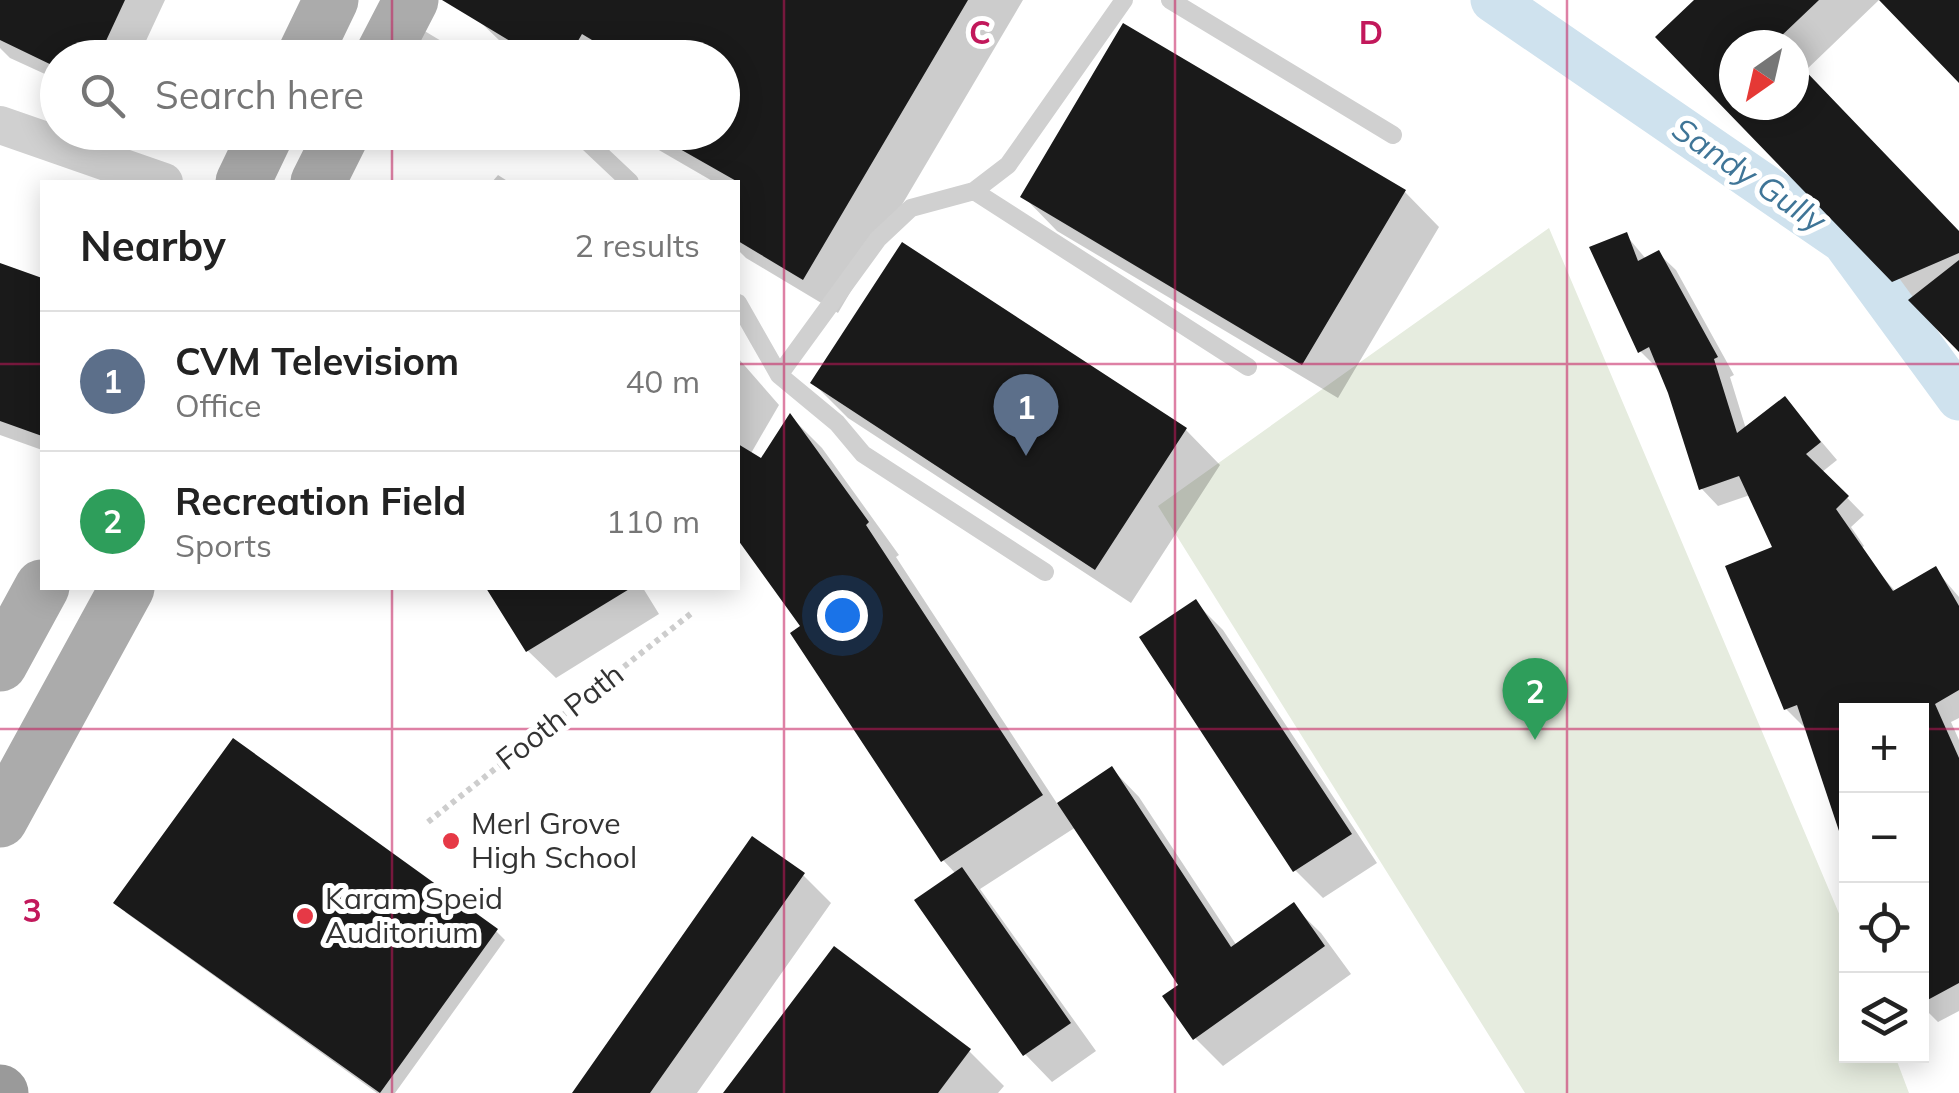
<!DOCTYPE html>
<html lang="en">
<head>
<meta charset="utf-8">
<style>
  body { margin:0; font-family:Mulish,sans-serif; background:#f2f2f2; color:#222 }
  .controls { position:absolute; right:30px; bottom:30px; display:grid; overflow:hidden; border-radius:0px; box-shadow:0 5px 25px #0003 }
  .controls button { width:90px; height:90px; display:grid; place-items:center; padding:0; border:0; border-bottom:2px solid #e0e0e0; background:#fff; color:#222; font:50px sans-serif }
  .compass { position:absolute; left:1719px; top:30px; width:90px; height:90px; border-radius:50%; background:#fff; box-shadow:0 5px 25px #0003; rotate:214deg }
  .you { position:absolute; left:842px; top:615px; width:35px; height:35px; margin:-25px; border:8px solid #fff; border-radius:50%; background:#1a73e8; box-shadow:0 0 0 15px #1a73e833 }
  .badge { display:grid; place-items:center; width:65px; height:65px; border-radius:50%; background:#b45309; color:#fff; font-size:32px; font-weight:700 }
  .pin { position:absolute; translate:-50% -82px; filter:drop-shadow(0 2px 5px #0008) }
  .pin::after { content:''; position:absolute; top:52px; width:35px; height:30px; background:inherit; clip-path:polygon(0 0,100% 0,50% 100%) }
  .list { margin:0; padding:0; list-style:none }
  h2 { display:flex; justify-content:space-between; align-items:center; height:130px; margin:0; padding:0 40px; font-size:42px }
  h2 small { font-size:32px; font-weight:400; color:#767676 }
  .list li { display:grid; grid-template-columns:65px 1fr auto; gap:30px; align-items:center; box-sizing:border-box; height:140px; padding:0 40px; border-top:2px solid #e0e0e0 }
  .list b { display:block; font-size:38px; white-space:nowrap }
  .list p { margin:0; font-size:32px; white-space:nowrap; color:#767676 }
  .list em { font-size:32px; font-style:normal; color:#767676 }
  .icon { flex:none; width:55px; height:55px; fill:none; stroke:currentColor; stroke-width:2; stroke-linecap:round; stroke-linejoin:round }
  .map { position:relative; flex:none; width:1959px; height:1093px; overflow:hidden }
  .search { position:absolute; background:#fff; box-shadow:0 5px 25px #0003; left:40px; top:40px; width:700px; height:110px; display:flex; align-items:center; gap:25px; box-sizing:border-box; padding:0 35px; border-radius:55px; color:#767676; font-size:38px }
  .panel { position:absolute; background:#fff; box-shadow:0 5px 25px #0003; left:40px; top:180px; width:700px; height:410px; border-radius:0px }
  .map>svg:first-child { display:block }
  .green { fill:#e6ecdf }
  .shadow { fill:#0003; fill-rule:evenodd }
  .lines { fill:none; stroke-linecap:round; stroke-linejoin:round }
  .canal { stroke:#cfe2ee; stroke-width:45 }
  .building { fill:#1a1a1a }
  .path { stroke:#cdcdcd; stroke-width:6; stroke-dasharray:5 5; stroke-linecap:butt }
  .lane { stroke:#d0d0d0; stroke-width:18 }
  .street { stroke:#d0d0d0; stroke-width:38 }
  .primary { stroke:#ababab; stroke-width:55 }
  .highway { stroke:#9a9a9a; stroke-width:55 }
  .grid { fill:none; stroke:#c2185b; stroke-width:2.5; stroke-opacity:0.55 }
  .poi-dot { fill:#e63946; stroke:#fff; stroke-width:4 }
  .labels { text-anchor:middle; stroke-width:10; stroke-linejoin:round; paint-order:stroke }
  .street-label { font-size:30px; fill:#333; stroke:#fff }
  .poi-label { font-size:30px; fill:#333; stroke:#fff; text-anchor:start }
  .water-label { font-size:32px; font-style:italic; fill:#3f7597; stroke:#fff }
  .grid-label { font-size:32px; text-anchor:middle; font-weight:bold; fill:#c2185b; stroke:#fff; stroke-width:10; stroke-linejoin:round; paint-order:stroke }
</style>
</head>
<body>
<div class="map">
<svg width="1959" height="1093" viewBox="0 0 1959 1093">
  <rect width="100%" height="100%" fill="#fff"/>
  <path class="green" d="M 1549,228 L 1846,930 L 1846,1056 L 1895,1056 L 1909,1093 L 1525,1093 L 1158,506 Z"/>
  <path class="shadow" d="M 0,0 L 165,0 L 138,58 L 58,58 L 58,80 L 10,58 L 0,48 Z
    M 490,0 L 1023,0 L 838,313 L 746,258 L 738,250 L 738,182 L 714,182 L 645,142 L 636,132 L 722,132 L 722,58 L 518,58 L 478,20 Z
    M 1697,0 L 1879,0 L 1804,72 L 1959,233 L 1959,349 L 1659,37 ZM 1734,45 L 1794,45 L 1794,105 L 1734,105 Z
    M 1124,26 L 1405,192 L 1439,227 L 1338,398 L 1057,231 L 1023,196 Z
    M 498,175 L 509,182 L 492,182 Z
    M 1626,235 L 1646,259 L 1658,253 L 1676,270 L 1734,375 L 1730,377 L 1746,429 L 1785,399 L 1837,460 L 1822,472 L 1864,515 L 1851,527 L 1864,546 L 1845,564 L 1874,567 L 1896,592 L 1935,569 L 1959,597 L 1959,718 L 1951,722 L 1959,740 L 1959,908 L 1922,925 L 1922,710 L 1846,710 L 1846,800 L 1843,801 L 1807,725 L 1804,727 L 1786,709 L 1775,548 L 1750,495 L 1718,506 L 1701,488 L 1660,367 L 1658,369 L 1640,351 Z
    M 903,245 L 1186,430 L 1220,465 L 1131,603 L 848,418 L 813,383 Z
    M 0,265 L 42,280 L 42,450 L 0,435 Z
    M 738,358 L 779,405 L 750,455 L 762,462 L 791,417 L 822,448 L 899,555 L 896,557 L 1058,805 L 1112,769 L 1139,797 L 1237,946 L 1293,906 L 1321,933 L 1351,974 L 1223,1066 L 1195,1038 L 1181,986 L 1076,827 L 980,889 L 1096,1051 L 1052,1082 L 1025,1054 L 956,874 L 943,860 L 804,626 L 738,538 Z
    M 489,588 L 643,588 L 659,614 L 556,678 L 528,651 Z
    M 1196,603 L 1223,630 L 1377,863 L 1323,898 L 1295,870 Z
    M 803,875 L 831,903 L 697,1093 L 576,1093 Z
    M 125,912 L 496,931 L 505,940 L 395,1093 L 377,1093 Z
    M 1959,947 L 1959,1011 L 1938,1022 L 1922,1006 L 1922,960 Z
    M 969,1051 L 1004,1086 L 998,1093 L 726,1093 Z"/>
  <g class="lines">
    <path class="canal" d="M 1493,0 L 1844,241 L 1959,398"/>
  </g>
  <path class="building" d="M 0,0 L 125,0 L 98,58 L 58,58 L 58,68 L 0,40 Z
    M 442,0 L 968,0 L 803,280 L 738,241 L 738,182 L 650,132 L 722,132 L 722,58 L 622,58 L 582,34 L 568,58 L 538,58 Z
    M 1694,0 L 1819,0 L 1776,41 L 1780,45 L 1734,45 L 1734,105 L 1794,105 L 1794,59 L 1959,231 L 1959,253 L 1892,282 L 1655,37 Z
    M 1879,0 L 1959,0 L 1959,83 Z
    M 1123,23 L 1406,190 L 1302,365 L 1020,197 Z
    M 1627,232 L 1638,261 L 1659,250 L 1718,357 L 1714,359 L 1737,433 L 1785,396 L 1821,442 L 1806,454 L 1849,496 L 1836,509 L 1893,591 L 1936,566 L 1959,606 L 1959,690 L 1935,704 L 1959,758 L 1959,983 L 1922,1003 L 1922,710 L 1846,710 L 1846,833 L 1840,834 L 1797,705 L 1784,710 L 1725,566 L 1772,547 L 1739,476 L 1699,490 L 1668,393 L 1649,347 L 1638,353 L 1589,247 Z
    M 902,242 L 1187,428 L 1095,570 L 810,383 Z
    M 1959,260 L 1959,352 L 1908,300 Z
    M 0,263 L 42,278 L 42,436 L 0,421 Z
    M 790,413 L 869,522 L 866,525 L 1043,795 L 941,862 L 790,633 L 800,626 L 738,540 L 738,444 L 761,458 Z
    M 486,588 L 631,588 L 526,652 Z
    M 1196,599 L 1352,834 L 1293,872 L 1139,637 Z
    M 233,738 L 498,929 L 380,1093 L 113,903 Z
    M 1112,766 L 1231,947 L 1294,902 L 1325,946 L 1193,1040 L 1162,996 L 1178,985 L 1057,803 Z
    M 752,836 L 805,873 L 650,1093 L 572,1093 Z
    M 962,867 L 1071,1023 L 1023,1056 L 914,900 Z
    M 834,946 L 971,1049 L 938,1093 L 723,1093 Z"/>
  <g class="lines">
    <path class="path" d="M 428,822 L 693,612"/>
    <path class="lane" d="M 1170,0 L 1393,135
      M 402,28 L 452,58
      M 577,132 L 630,182
      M 974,191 L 1248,367
      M 738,303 L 779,375 L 837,423 L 863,454 L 1045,572
      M 779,375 L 878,239 L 911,208 L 974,191 L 1008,165 L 1124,0"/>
    <path class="street" d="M 0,125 L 164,182"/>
    <path class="primary" d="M 303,58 L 331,0
      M 381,58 L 411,0
      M 243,182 L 267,132
      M 318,182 L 343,132
      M 0,664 L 42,587
      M 0,820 L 127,588"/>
    <path class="highway" d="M 0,1092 L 1,1093"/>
  </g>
  <path class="grid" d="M 392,0 L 392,58M 784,0 L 784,1093M 1175,0 L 1175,1093M 1567,0 L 1567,1093M 392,132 L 392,182M 0,364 L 42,364M 738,364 L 1959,364M 392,588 L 392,1093M 0,729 L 1846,729M 1922,729 L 1959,729"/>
  <g class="poi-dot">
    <circle cx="451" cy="841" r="10"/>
    <circle cx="305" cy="916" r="10"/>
  </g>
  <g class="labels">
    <g class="street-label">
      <text transform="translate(560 717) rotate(-38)" y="10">Footh Path</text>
    </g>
    <g class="poi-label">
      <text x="471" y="834">Merl Grove<tspan x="471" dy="34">High School</tspan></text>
      <text x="325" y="909">Karam Speid<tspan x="325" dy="34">Auditorium</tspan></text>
    </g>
    <g class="water-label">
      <text transform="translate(1749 175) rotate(34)" y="11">Sandy Gully</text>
    </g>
  </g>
  <g class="grid-label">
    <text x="980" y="44">C</text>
    <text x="1371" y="44">D</text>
    <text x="32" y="922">3</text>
  </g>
</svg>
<div class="controls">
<button>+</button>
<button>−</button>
<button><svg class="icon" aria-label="locate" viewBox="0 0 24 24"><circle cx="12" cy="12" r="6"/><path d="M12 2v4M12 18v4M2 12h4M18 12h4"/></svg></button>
<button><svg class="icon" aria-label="layers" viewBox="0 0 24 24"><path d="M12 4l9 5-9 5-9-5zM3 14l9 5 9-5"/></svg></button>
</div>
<svg class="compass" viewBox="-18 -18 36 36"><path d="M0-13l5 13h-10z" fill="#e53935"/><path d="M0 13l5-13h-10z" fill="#767676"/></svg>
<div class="you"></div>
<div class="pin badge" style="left:1026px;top:456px;background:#5c6f8a">1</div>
<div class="pin badge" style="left:1535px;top:740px;background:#2e9e5b">2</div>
<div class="search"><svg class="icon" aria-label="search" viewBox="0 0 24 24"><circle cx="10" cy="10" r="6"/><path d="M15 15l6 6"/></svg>Search here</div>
<section class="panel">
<h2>Nearby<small>2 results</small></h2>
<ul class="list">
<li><span class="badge" style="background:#5c6f8a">1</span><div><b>CVM Televisiom</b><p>Office</p></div><em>40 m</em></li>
<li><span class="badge" style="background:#2e9e5b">2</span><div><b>Recreation Field</b><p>Sports</p></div><em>110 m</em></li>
</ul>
</section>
</div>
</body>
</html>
